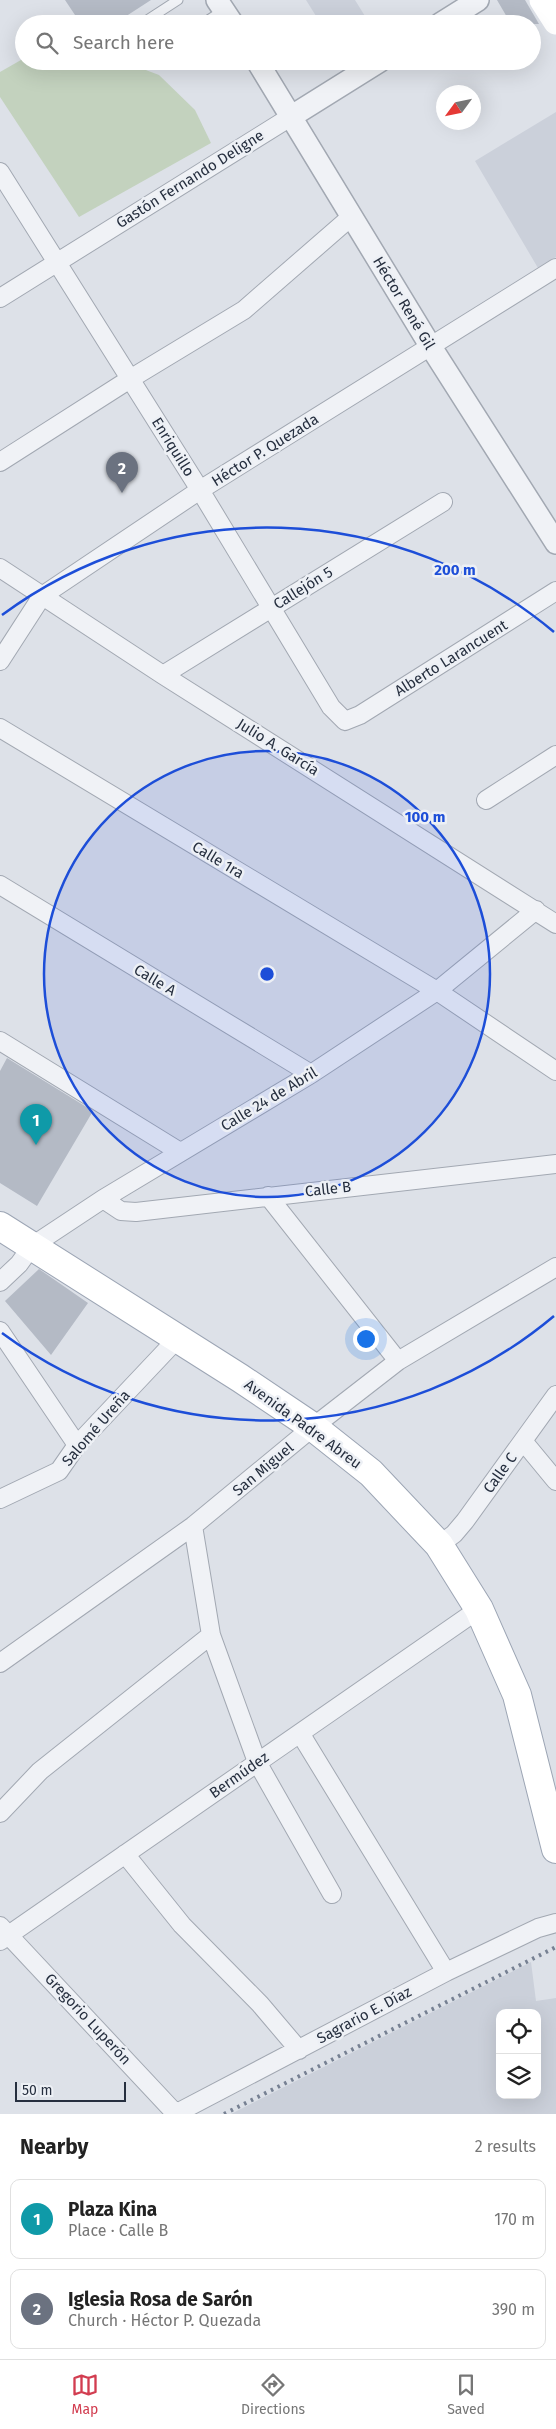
<!DOCTYPE html>
<html lang="en">
<head>
<meta charset="utf-8">
<style>
  body { margin:0; font-family:"Fira Sans",sans-serif; background:#f2f2f2; color:#222 }
  .controls { position:absolute; right:15px; bottom:15px; display:grid; overflow:hidden; border-radius:10px; box-shadow:0 5px 20px #0002 }
  .controls button { width:45px; height:45px; display:grid; place-items:center; padding:0; border:0; border-bottom:1px solid #e0e0e0; background:#fff; color:#222; font:25px sans-serif }
  .compass { position:absolute; left:436px; top:85px; width:45px; height:45px; border-radius:50%; background:#fff; box-shadow:0 5px 20px #0002; rotate:237deg }
  .scale { position:absolute; left:15px; bottom:12px; width:111px; box-sizing:border-box; padding-left:5px; border:2px solid #262f3f; border-top:0; font-size:14px; line-height:18px; white-space:nowrap; color:#262f3f; -webkit-text-stroke:4px #edf0f5; paint-order:stroke }
  .you { position:absolute; left:365px; top:1338px; width:18px; height:18px; margin:-12px; border:4px solid #fff; border-radius:50%; background:#1a73e8; box-shadow:0 0 0 8px #1a73e833 }
  .badge { display:grid; place-items:center; width:32px; height:32px; border-radius:50%; background:#d23d50; color:#fff; font-size:16px; font-weight:700 }
  .pin { position:absolute; translate:-50% -41px; filter:drop-shadow(0 1px 2px #0008) }
  .pin::after { content:''; position:absolute; top:26px; width:18px; height:15px; background:inherit; clip-path:polygon(0 0,100% 0,50% 100%) }
  .list { margin:0; padding:0; list-style:none }
  h2 { display:flex; justify-content:space-between; align-items:center; height:65px; margin:0; padding:0 20px; font-size:21px }
  h2 small { font-size:16px; font-weight:400; color:#767676 }
  .list li { display:grid; grid-template-columns:32px 1fr auto; gap:15px; align-items:center; box-sizing:border-box; height:80px; margin:0 10px 10px; padding:0 10px; border:1px solid #e0e0e0; border-radius:10px }
  .list b { display:block; font-size:19px; white-space:nowrap }
  .list p { margin:0; font-size:16px; white-space:nowrap; color:#767676 }
  .list em { font-size:16px; font-style:normal; color:#767676 }
  .icon { flex:none; width:28px; height:28px; fill:none; stroke:currentColor; stroke-width:2; stroke-linecap:round; stroke-linejoin:round }
  .map { position:relative; flex:none; width:556px; height:2114px; overflow:hidden }
  .search { position:absolute; background:#fff; box-shadow:0 5px 20px #0002; left:15px; right:15px; top:15px; height:55px; display:flex; align-items:center; gap:12px; box-sizing:border-box; padding:0 18px; border-radius:28px; color:#767676; font-size:19px }
  .sheet { height:245px; background:#fff }
  nav { display:flex; justify-content:space-around; align-items:center; box-sizing:border-box; height:70px; border-top:1px solid #e0e0e0; background:#fff; font-size:14px; color:#767676 }
  nav a { display:grid; justify-items:center; gap:2px }
  nav .on { color:#d23d50 }
  .map>svg:first-child { display:block }
  .built { fill:#cbd0da; fill-rule:evenodd }
  .green { fill:#c3d2be }
  .building { fill:#b4bac5 }
  .lines { fill:none; stroke-linecap:round; stroke-linejoin:round }
  .service-casing { stroke:#a2a8b2; stroke-width:11 }
  .minor-casing { stroke:#a2a8b2; stroke-width:20 }
  .tertiary-casing { stroke:#a2a8b2; stroke-width:24 }
  .primary-casing { stroke:#9ca5b4; stroke-width:30 }
  .service { stroke:#f0f2f6; stroke-width:9 }
  .minor { stroke:#f0f2f6; stroke-width:18 }
  .tertiary { stroke:#f0f2f6; stroke-width:21 }
  .secondary { stroke:#fff; stroke-width:25 }
  .primary { stroke:#fff; stroke-width:28 }
  .rail { stroke:#768092; stroke-width:4; stroke-dasharray:2.5 5; stroke-linecap:butt }
  .ring { fill:none; stroke:#1d4ed8; stroke-width:2.5 }
  .labels { text-anchor:middle; stroke-width:5; stroke-linejoin:round; paint-order:stroke }
  .street-label { font-size:15px; fill:#262f3f; stroke:#edf0f5 }
  .centre { fill:#1d4ed8; stroke:#edf0f5; stroke-width:2.5 }
  .ring-label { font-size:15px; text-anchor:middle; font-weight:bold; fill:#1d4ed8; stroke:#edf0f5; stroke-width:5; stroke-linejoin:round; paint-order:stroke }
</style>
</head>
<body>
<div class="map">
<svg width="556" height="2114" viewBox="0 0 556 2114">
  <rect width="100%" height="100%" fill="#dde1e8"/>
  <path class="built" d="M 306,0 L 355,0 L 368,21 L 363,24 L 321,24 Z
    M 556,112 L 556,257 L 538,268 L 475,161 Z
    M 531,1962 L 536,2001 L 556,1998 L 556,2114 L 231,2114 ZM 500,2013 L 537,2013 L 537,2095 L 500,2095 Z"/>
  <path class="green" d="M 21,60 L 122,61 L 159,75 L 195,110 L 211,143 L 79,217 L 0,97 L 0,72 Z"/>
  <path class="building" d="M 65,0 L 151,0 L 114,24 L 81,24 Z
    M 497,0 L 525,0 L 539,24 L 511,24 Z
    M 7,1058 L 93,1111 L 37,1206 L 0,1183 L 0,1071 Z
    M 39,1269 L 88,1303 L 51,1355 L 5,1301 Z"/>
  <g class="lines">
    <g class="service-casing">
      <path id="service" d="M 141,24 L 178,0
        M 202,24 L 224,10"/>
    </g>
    <g class="minor-casing">
      <path id="minor" d="M 0,172 L 200,490 L 331,707 L 345,721 L 360,715 L 556,591
        M 0,298 L 292,116
        M 0,462 L 130,379 L 244,310 L 352,216
        M 0,568 L 163,675 L 556,924
        M 0,661 L 42,596 L 200,490 L 556,268
        M 163,675 L 443,502
        M 0,728 L 437,991 L 556,1071
        M 486,800 L 556,755
        M 0,885 L 311,1074
        M 0,1041 L 180,1152
        M 268,1196 L 398,1361
        M 103,1199 L 121,1211 L 136,1212 L 556,1164
        M 0,1282 L 19,1264 L 32,1246 L 103,1199 L 311,1074 L 437,991 L 536,910
        M 0,1331 L 77,1445
        M 523,1441 L 556,1481
        M 0,1499 L 59,1471 L 77,1445 L 178,1338
        M 193,1526 L 211,1635 L 257,1762 L 332,1894
        M 439,1545 L 454,1534 L 465,1521 L 556,1395
        M 0,1663 L 193,1526 L 313,1427 L 398,1361 L 556,1267
        M 300,1733 L 446,1972
        M 0,1813 L 40,1771 L 211,1635
        M 125,1854 L 182,1925 L 260,2004 L 299,2050
        M 0,1926 L 176,2114
        M 0,1941 L 479,1609
        M 175,2114 L 446,1972 L 538,1928 L 556,1923"/>
    </g>
    <g class="tertiary-casing">
      <path id="tertiary" d="M 217,0 L 233,24
        M 440,24 L 478,0
        M 257,61 L 431,347 L 556,543
        M 292,116 L 380,61"/>
    </g>
    <g class="primary-casing">
      <path id="primary" d="M 0,1226 L 240,1378 L 313,1427 L 371,1473 L 439,1545 L 479,1609 L 517,1695 L 556,1849"/>
    </g>
    <use href="#service" class="service"/>
    <use href="#minor" class="minor"/>
    <use href="#tertiary" class="tertiary"/>
    <path class="secondary" d="M 542,0 L 556,22"/>
    <use href="#primary" class="primary"/>
    <path class="rail" d="M 224,2114 L 556,1947"/>
  </g>
  <circle cx="267" cy="974" r="223" fill="#1d4ed8" fill-opacity=".12"/>
  <g class="ring">
    <circle cx="267" cy="974" r="223"/>
    <path d="M554 1316A446 446 0 0 1 2 1333M2 615A446 446 0 0 1 554 632"/>
  </g>
  <g class="labels">
    <g class="street-label">
      <text transform="translate(190 179) rotate(-32)" y="5">Gastón Fernando Deligne</text>
      <text transform="translate(404 303) rotate(59)" y="5">Héctor René Gil</text>
      <text transform="translate(173 447) rotate(58)" y="5">Enriquillo</text>
      <text transform="translate(265 450) rotate(-32)" y="5">Héctor P. Quezada</text>
      <text transform="translate(303 588) rotate(-32)" y="5">Callejón 5</text>
      <text transform="translate(451 658) rotate(-32)" y="5">Alberto Larancuent</text>
      <text transform="translate(278 747) rotate(32)" y="5">Julio A. García</text>
      <text transform="translate(218 860) rotate(31)" y="5">Calle 1ra</text>
      <text transform="translate(155 980) rotate(31)" y="5">Calle A</text>
      <text transform="translate(269 1099) rotate(-31)" y="5">Calle 24 de Abril</text>
      <text transform="translate(328 1189) rotate(-6)" y="5">Calle B</text>
      <text transform="translate(303 1424) rotate(36)" y="5">Avenida Padre Abreu</text>
      <text transform="translate(96 1428) rotate(-49)" y="5">Salomé Ureña</text>
      <text transform="translate(263 1469) rotate(-40)" y="5">San Miguel</text>
      <text transform="translate(500 1473) rotate(-54)" y="5">Calle C</text>
      <text transform="translate(239 1775) rotate(-35)" y="5">Bermúdez</text>
      <text transform="translate(364 2015) rotate(-28)" y="5">Sagrario E. Díaz</text>
      <text transform="translate(88 2019) rotate(47)" y="5">Gregorio Luperón</text>
    </g>
  </g>
  <circle cx="267" cy="974" r="8" class="centre"/>
  <g class="ring-label">
    <text x="455" y="575">200 m</text>
    <text x="425" y="822">100 m</text>
  </g>
</svg>
<div class="controls">
<button><svg class="icon" aria-label="locate" viewBox="0 0 24 24"><circle cx="12" cy="12" r="6"/><path d="M12 2v4M12 18v4M2 12h4M18 12h4"/></svg></button>
<button><svg class="icon" aria-label="layers" viewBox="0 0 24 24"><path d="M12 4l9 5-9 5-9-5zM3 14l9 5 9-5"/></svg></button>
</div>
<svg class="compass" viewBox="-18 -18 36 36"><path d="M0-13l5 13h-10z" fill="#e53935"/><path d="M0 13l5-13h-10z" fill="#767676"/></svg>
<div class="scale">50 m</div>
<div class="you"></div>
<div class="pin badge" style="left:36px;top:1145px;background:#0f9aa8">1</div>
<div class="pin badge" style="left:122px;top:493px;background:#6b7280">2</div>
<div class="search"><svg class="icon" aria-label="search" viewBox="0 0 24 24"><circle cx="10" cy="10" r="6"/><path d="M15 15l6 6"/></svg>Search here</div>
</div>
<section class="sheet">
<h2>Nearby<small>2 results</small></h2>
<ul class="list">
<li><span class="badge" style="background:#0f9aa8">1</span><div><b>Plaza Kina</b><p>Place · Calle B</p></div><em>170 m</em></li>
<li><span class="badge" style="background:#6b7280">2</span><div><b>Iglesia Rosa de Sarón</b><p>Church · Héctor P. Quezada</p></div><em>390 m</em></li>
</ul>
</section>
<nav>
<a class="on"><svg class="icon" aria-label="map" viewBox="0 0 24 24"><path d="M3 6l6-2 6 2 6-2v14l-6 2-6-2-6 2zM9 4v14M15 6v14"/></svg>Map</a>
<a><svg class="icon" aria-label="directions" viewBox="0 0 24 24"><path d="M12 3l9 9-9 9-9-9zM9 14v-3h6M13 9l2 2-2 2"/></svg>Directions</a>
<a><svg class="icon" aria-label="saved" viewBox="0 0 24 24"><path d="M7 4h10v16l-5-4-5 4z"/></svg>Saved</a>
</nav>
</body>
</html>
